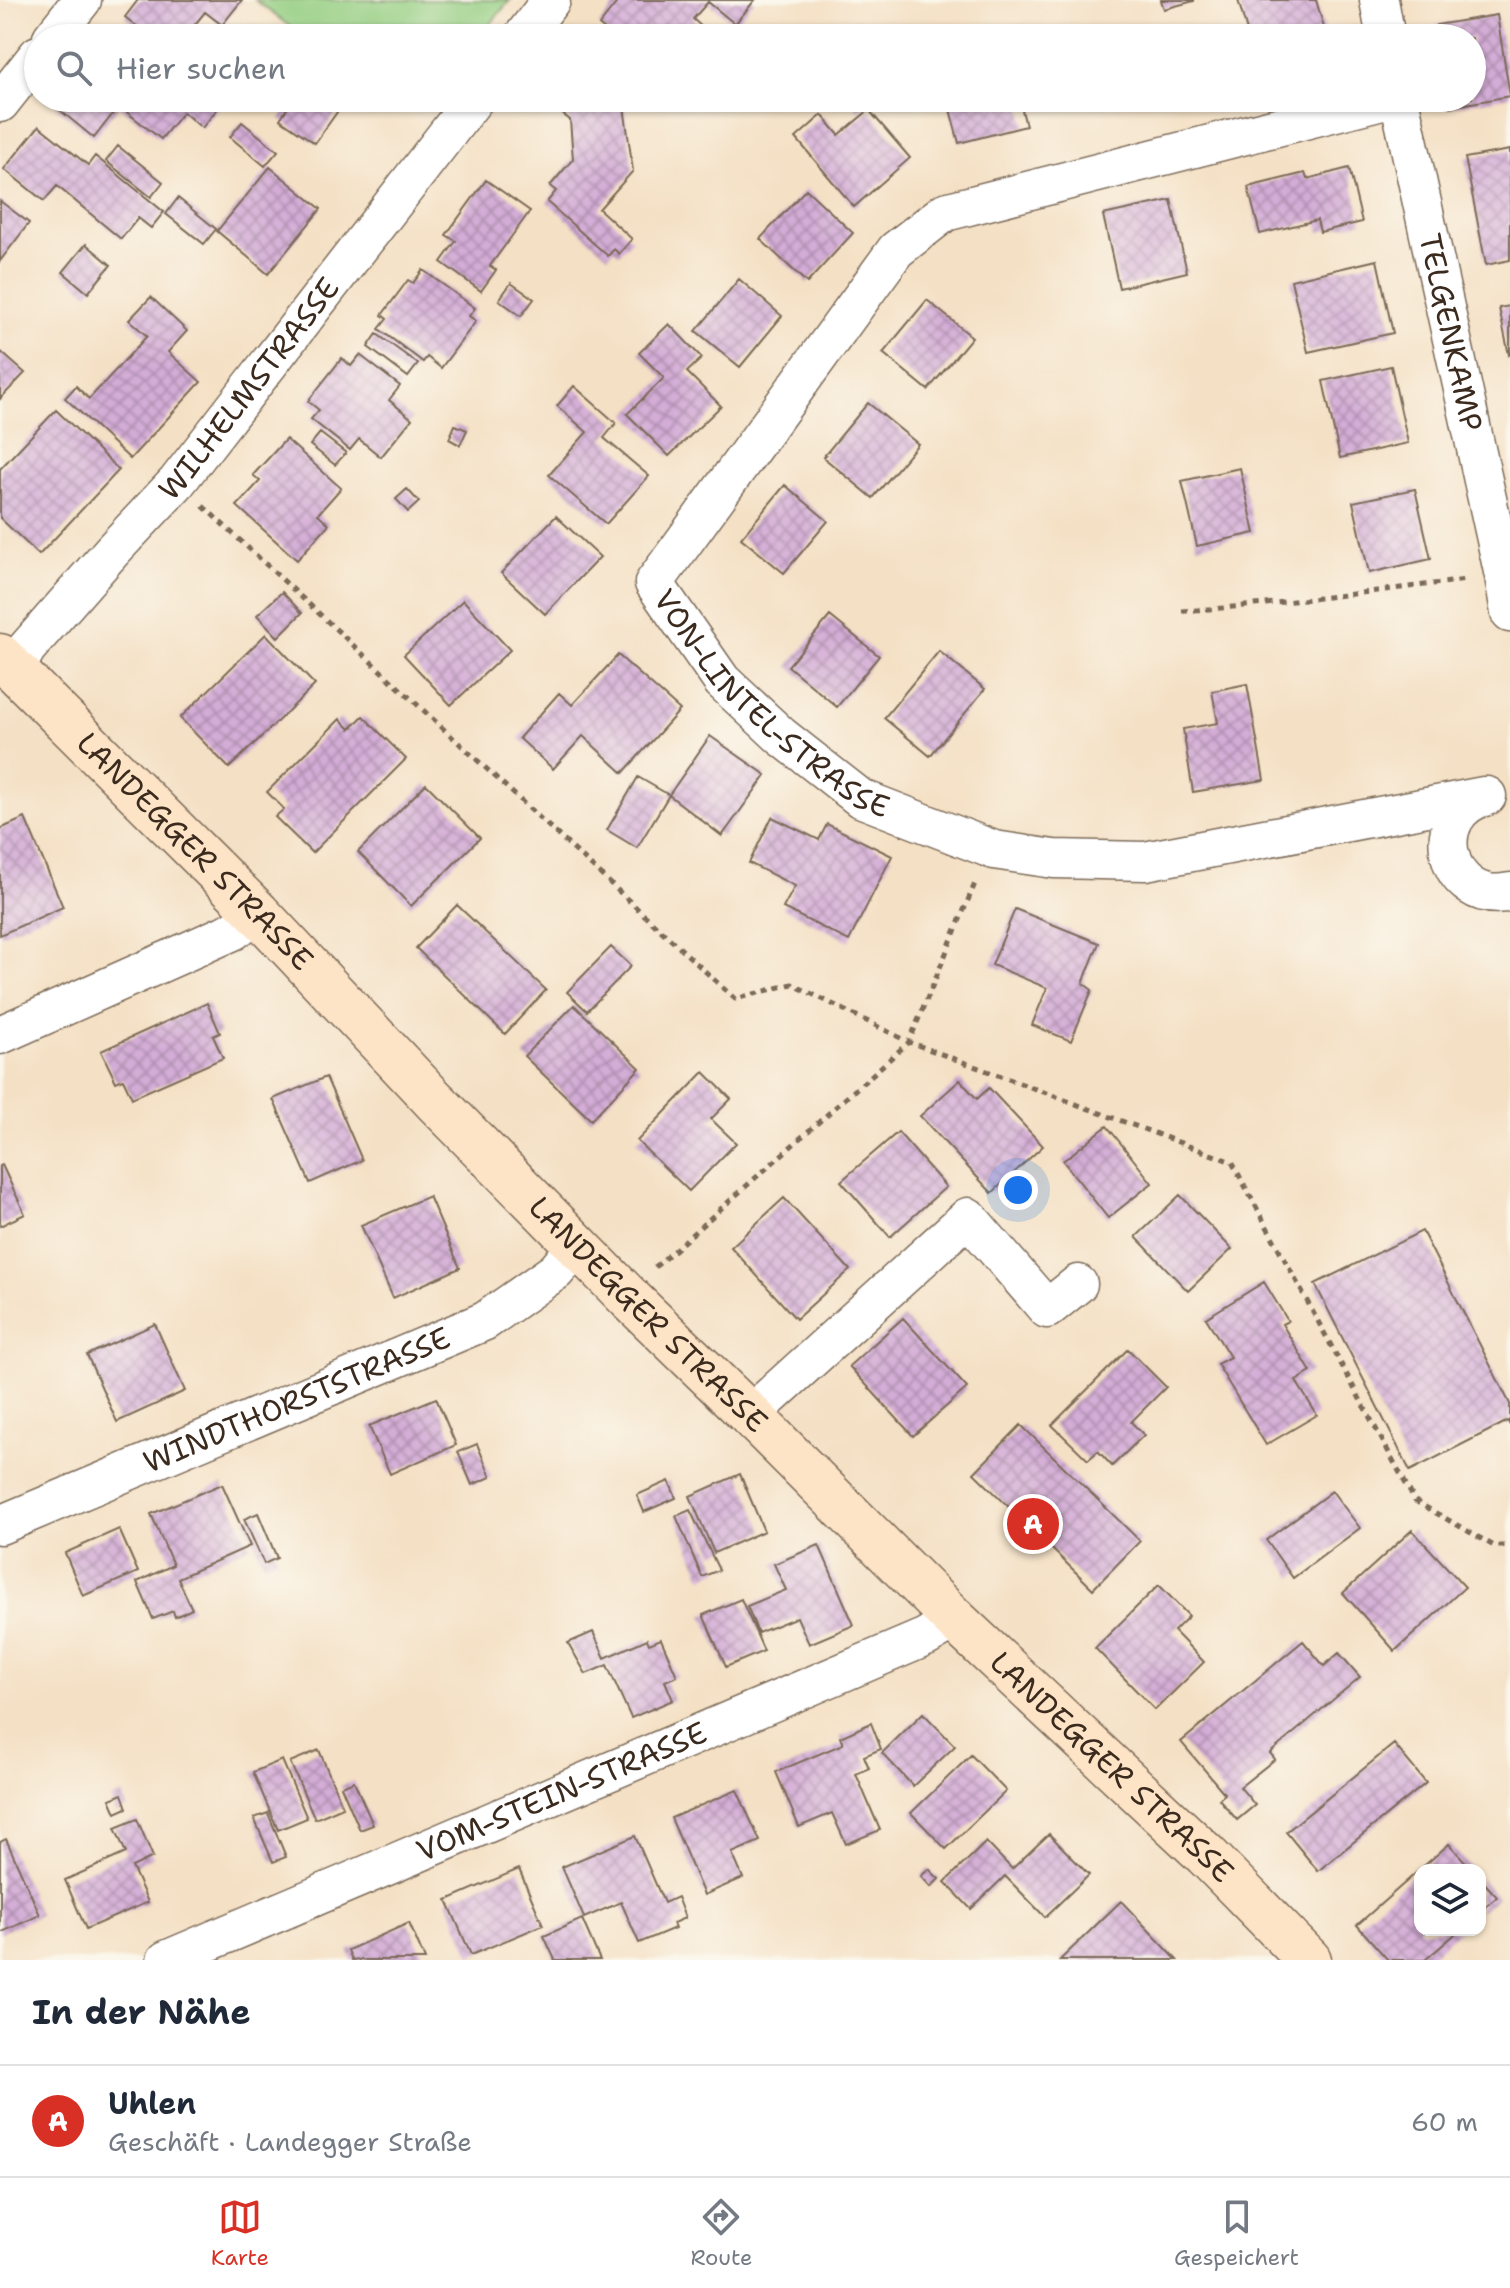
<!DOCTYPE html>
<html lang="de">
<head>
<meta charset="utf-8">
<style>
  body { margin:0; font-family:"Shantell Sans",sans-serif; background:#f6f6f7; color:#1f2937 }
  .controls { position:absolute; right:24px; bottom:24px; display:grid; overflow:hidden; border-radius:16px; box-shadow:0 2px 6px #0004 }
  .controls button { width:72px; height:72px; display:grid; place-items:center; padding:0; border:0; border-bottom:2px solid #e0e1e3; background:#fff; color:#1f2937; font:40px sans-serif }
  .you { position:absolute; left:1018px; top:1190px; width:28px; height:28px; margin:-20px; border:6px solid #fff; border-radius:50%; background:#1a73e8; box-shadow:0 0 0 12px #1a73e833 }
  .badge { display:grid; place-items:center; width:52px; height:52px; border-radius:50%; background:#d93025; color:#fff; font-size:26px; font-weight:700 }
  .pin { position:absolute; translate:-50% -50%; border:4px solid #fff; box-shadow:0 2px 8px #0006 }
  .list { margin:0; padding:0; list-style:none }
  h2 { display:flex; justify-content:space-between; align-items:center; height:104px; margin:0; padding:0 32px; font-size:34px }
  h2 small { font-size:26px; font-weight:400; color:#747a83 }
  .list li { display:grid; grid-template-columns:52px 1fr auto; gap:24px; align-items:center; box-sizing:border-box; height:112px; padding:0 32px; border-top:2px solid #e0e1e3 }
  .list b { display:block; font-size:30px; white-space:nowrap }
  .list p { margin:0; font-size:26px; white-space:nowrap; color:#747a83 }
  .list em { font-size:26px; font-style:normal; color:#747a83 }
  .icon { flex:none; width:44px; height:44px; fill:none; stroke:currentColor; stroke-width:2; stroke-linecap:round; stroke-linejoin:round }
  .map { position:relative; flex:none; width:1510px; height:1960px; overflow:hidden }
  .search { position:absolute; background:#fff; box-shadow:0 2px 6px #0004; left:24px; right:24px; top:24px; height:88px; display:flex; align-items:center; gap:20px; box-sizing:border-box; padding:0 28px; border-radius:44px; color:#747a83; font-size:30px }
  .sheet { height:216px; background:#fff }
  nav { display:flex; justify-content:space-around; align-items:center; box-sizing:border-box; height:112px; border-top:2px solid #e0e1e3; background:#fff; font-size:22px; color:#747a83 }
  nav a { display:grid; justify-items:center; gap:4px }
  nav .on { color:#d93025 }
  .map>svg:first-child { display:block }
  .grass { fill:#94ce82; stroke:#687c50; stroke-width:2 }
  .building { fill:url(#building-cross-hatch) }
  .lines { fill:none; stroke-linecap:round; stroke-linejoin:round }
  .street-casing { stroke:#7c6a58; stroke-width:41 }
  .secondary-casing { stroke:#7c6a58; stroke-width:47 }
  .path { stroke:#7c6a58; stroke-width:5; stroke-dasharray:6 6; stroke-linecap:butt }
  .street { stroke:#fff; stroke-width:38 }
  .secondary { stroke:#fee4c6; stroke-width:44 }
  .labels { text-anchor:middle; stroke-width:7; stroke-linejoin:round; paint-order:stroke }
  .street-label { font-size:30px; fill:#3b2a1e; stroke:#fbf7ec }
</style>
</head>
<body>
<div class="map">
<svg width="1510" height="1960" viewBox="0 0 1510 1960">
  <defs>
    <pattern id="building-cross-hatch" width="8" height="8" patternUnits="userSpaceOnUse" patternTransform="scale(2)"><rect width="8" height="8" fill="#d4add7"/><path d="M0 0l8 8M0 8l8-8" fill="none" stroke="#ad8dae"/></pattern>
  </defs>
  <rect width="100%" height="100%" fill="#fbf7ec"/>
  <filter id="ink" filterUnits="userSpaceOnUse"><feTurbulence type="fractalNoise" baseFrequency=".0125" numOctaves="2"/><feDisplacementMap in="SourceGraphic" scale="16" xChannelSelector="R" yChannelSelector="G"/><feConvolveMatrix kernelMatrix="1 2 1 2 8 2 1 2 1" color-interpolation-filters="sRGB"/></filter>
  <filter id="wash" filterUnits="userSpaceOnUse"><feTurbulence type="fractalNoise" baseFrequency=".006" numOctaves="4" result="noise"/><feDisplacementMap in="SourceGraphic" scale="32" xChannelSelector="R" yChannelSelector="G"/><feGaussianBlur stdDeviation="1.8" result="paint"/><feColorMatrix in="noise" values="0 0 0 0 0 0 0 0 0 0 0 0 0 0 0 0 0 1.4 0 .05"/><feComposite in="paint" operator="in"/></filter>
  <g filter="url(#wash)">
    <rect width="100%" height="100%" fill="#f4e0c4"/>
    <path class="grass" d="M 255,0 L 510,0 L 479,38 L 305,38 Z"/>
    <g id="blocks">
      <path class="building" d="M 138,0 L 242,0 L 222,25 L 205,12 L 184,38 L 152,38 L 125,17 Z
        M 619,0 L 755,0 L 735,24 L 708,2 L 693,19 L 703,28 L 695,38 L 614,38 L 599,25 Z
        M 1161,0 L 1194,0 L 1194,1 L 1164,9 Z
        M 1238,0 L 1316,0 L 1327,38 L 1249,38 Z
        M 1497,15 L 1510,96 L 1450,107 L 1449,98 L 1472,98 L 1472,38 L 1438,38 L 1436,25 Z
        M 64,98 L 215,98 L 222,103 L 202,128 L 183,112 L 161,139 L 119,106 L 94,138 L 56,107 Z
        M 281,98 L 347,98 L 315,143 L 280,119 L 290,104 Z
        M 548,98 L 623,99 L 633,171 L 599,209 L 632,239 L 619,254 L 614,249 L 608,256 L 547,202 L 556,191 L 550,186 L 573,159 L 570,120 L 546,101 Z
        M 851,98 L 881,98 L 857,110 Z
        M 947,98 L 1019,98 L 1026,126 L 959,143 Z
        M 869,110 L 910,158 L 854,207 L 796,138 L 822,115 L 839,135 Z
        M 242,122 L 278,151 L 265,166 L 230,137 Z
        M 39,126 L 88,165 L 95,156 L 164,212 L 151,228 L 138,218 L 121,239 L 57,186 L 44,201 L 4,169 Z
        M 118,146 L 163,182 L 151,197 L 106,161 Z
        M 1510,150 L 1510,260 L 1486,265 L 1465,158 Z
        M 270,167 L 321,209 L 268,274 L 217,231 Z
        M 1349,168 L 1362,222 L 1320,232 L 1317,220 L 1260,234 L 1248,187 L 1305,173 L 1307,179 Z
        M 486,180 L 530,211 L 490,266 L 496,270 L 481,291 L 441,262 L 456,241 L 446,235 Z
        M 806,189 L 853,233 L 807,283 L 760,239 Z
        M 178,198 L 216,229 L 204,244 L 166,214 Z
        M 1171,200 L 1187,272 L 1119,288 L 1103,215 Z
        M 0,201 L 29,223 L 0,261 Z
        M 86,244 L 111,265 L 88,293 L 63,272 Z
        M 1377,260 L 1393,333 L 1308,352 L 1291,280 Z
        M 423,270 L 475,308 L 469,316 L 476,321 L 441,368 L 427,357 L 423,362 L 379,329 L 387,319 L 382,315 L 408,280 L 413,283 Z
        M 739,279 L 782,316 L 740,367 L 696,331 Z
        M 511,283 L 534,299 L 521,316 L 499,300 Z
        M 151,297 L 187,331 L 168,352 L 201,382 L 130,459 L 65,398 L 76,386 L 89,399 L 147,336 L 129,320 Z
        M 927,300 L 972,337 L 928,390 L 883,353 Z
        M 1510,306 L 1510,354 L 1509,355 L 1499,308 Z
        M 669,324 L 702,358 L 687,372 L 721,406 L 669,456 L 627,414 L 664,378 L 639,353 Z
        M 377,334 L 418,364 L 408,377 L 368,347 Z
        M 0,351 L 25,373 L 0,399 Z
        M 360,355 L 400,386 L 389,400 L 412,419 L 381,457 L 359,439 L 350,450 L 311,419 L 319,410 L 308,401 L 342,358 L 351,366 Z
        M 1391,366 L 1408,443 L 1340,458 L 1323,381 Z
        M 574,386 L 616,423 L 604,438 L 649,476 L 606,524 L 549,475 L 587,432 L 557,406 Z
        M 868,403 L 918,444 L 873,498 L 823,457 Z
        M 56,410 L 119,470 L 39,555 L 0,518 L 0,469 Z
        M 455,425 L 467,430 L 460,445 L 449,439 Z
        M 320,433 L 346,453 L 335,465 L 310,445 Z
        M 286,439 L 341,488 L 318,514 L 329,524 L 297,560 L 237,506 L 260,481 L 253,475 Z
        M 1240,468 L 1255,533 L 1197,546 L 1182,481 Z
        M 785,485 L 828,521 L 784,573 L 741,538 Z
        M 407,489 L 419,502 L 408,512 L 396,499 Z
        M 1415,489 L 1431,559 L 1369,573 L 1353,502 Z
        M 556,516 L 600,557 L 545,614 L 501,573 Z
        M 282,592 L 302,613 L 278,637 L 257,615 Z
        M 463,600 L 510,650 L 451,705 L 404,655 Z
        M 830,616 L 879,656 L 837,707 L 788,666 Z
        M 266,634 L 315,685 L 229,768 L 180,718 Z
        M 939,651 L 985,689 L 930,756 L 884,718 Z
        M 618,655 L 680,710 L 623,773 L 583,736 L 553,769 L 519,738 L 559,693 L 572,705 Z
        M 1247,684 L 1264,780 L 1193,792 L 1183,729 L 1218,723 L 1212,691 Z
        M 363,716 L 406,759 L 312,853 L 275,817 L 284,809 L 267,792 L 340,719 L 350,729 Z
        M 710,736 L 766,775 L 722,836 L 669,795 Z
        M 638,777 L 669,795 L 637,848 L 607,830 Z
        M 426,784 L 480,838 L 411,906 L 358,852 Z
        M 772,817 L 819,840 L 827,824 L 892,856 L 849,941 L 783,908 L 795,886 L 749,863 Z
        M 25,818 L 63,907 L 0,935 L 0,829 Z
        M 457,905 L 546,990 L 505,1034 L 416,948 Z
        M 1015,909 L 1099,943 L 1083,983 L 1092,990 L 1071,1041 L 1032,1025 L 1047,988 L 992,965 Z
        M 611,947 L 631,966 L 587,1011 L 567,992 Z
        M 207,1003 L 220,1033 L 213,1036 L 223,1058 L 132,1098 L 123,1079 L 116,1082 L 101,1051 Z
        M 574,1005 L 640,1068 L 591,1120 L 524,1056 Z
        M 704,1072 L 731,1099 L 711,1119 L 736,1143 L 689,1191 L 637,1141 Z
        M 326,1077 L 362,1160 L 310,1183 L 273,1099 Z
        M 960,1080 L 977,1099 L 989,1088 L 1043,1146 L 992,1193 L 920,1116 Z
        M 1107,1126 L 1152,1183 L 1108,1218 L 1063,1161 Z
        M 898,1132 L 946,1187 L 890,1237 L 841,1181 Z
        M 2,1165 L 25,1214 L 0,1226 L 0,1166 Z
        M 1180,1195 L 1232,1249 L 1188,1291 L 1136,1237 Z
        M 429,1196 L 460,1268 L 393,1298 L 361,1225 Z
        M 784,1198 L 850,1270 L 796,1319 L 731,1247 Z
        M 1422,1231 L 1510,1404 L 1510,1426 L 1508,1421 L 1410,1471 L 1315,1284 Z
        M 1264,1282 L 1288,1321 L 1282,1324 L 1311,1372 L 1296,1381 L 1317,1415 L 1266,1445 L 1217,1364 L 1230,1357 L 1206,1318 Z
        M 903,1318 L 967,1388 L 913,1436 L 849,1366 Z
        M 155,1324 L 185,1391 L 117,1422 L 87,1355 Z
        M 1128,1349 L 1166,1387 L 1131,1422 L 1144,1435 L 1112,1466 L 1098,1451 L 1088,1460 L 1052,1425 Z
        M 436,1398 L 456,1445 L 390,1474 L 369,1426 Z
        M 1021,1425 L 1140,1541 L 1093,1589 L 974,1473 Z
        M 477,1444 L 491,1477 L 472,1485 L 458,1452 Z
        M 740,1474 L 764,1531 L 714,1553 L 690,1496 Z
        M 669,1481 L 676,1498 L 644,1512 L 637,1495 Z
        M 222,1484 L 250,1546 L 178,1578 L 192,1609 L 175,1617 L 173,1611 L 153,1619 L 137,1582 L 173,1565 L 151,1514 Z
        M 1332,1491 L 1360,1528 L 1293,1578 L 1266,1540 Z
        M 690,1510 L 719,1570 L 702,1577 L 676,1516 Z
        M 258,1513 L 277,1558 L 264,1564 L 244,1519 Z
        M 119,1529 L 138,1572 L 83,1596 L 65,1553 Z
        M 1412,1530 L 1465,1587 L 1395,1651 L 1343,1593 Z
        M 819,1545 L 854,1625 L 809,1644 L 797,1617 L 758,1633 L 747,1606 L 786,1590 L 774,1564 Z
        M 1159,1585 L 1189,1616 L 1174,1631 L 1204,1662 L 1155,1710 L 1095,1648 Z
        M 741,1599 L 764,1651 L 726,1667 L 703,1615 Z
        M 593,1632 L 605,1658 L 647,1639 L 649,1644 L 661,1639 L 677,1676 L 665,1681 L 673,1700 L 631,1718 L 607,1665 L 586,1674 L 568,1643 Z
        M 1303,1641 L 1324,1666 L 1339,1653 L 1360,1677 L 1270,1753 L 1275,1759 L 1240,1787 L 1255,1805 L 1237,1820 L 1219,1799 L 1225,1794 L 1181,1742 Z
        M 923,1713 L 955,1746 L 913,1786 L 882,1753 Z
        M 871,1723 L 881,1749 L 864,1756 L 869,1768 L 856,1774 L 880,1830 L 846,1844 L 832,1813 L 799,1827 L 776,1772 L 843,1744 L 840,1737 Z
        M 1394,1744 L 1426,1783 L 1318,1871 L 1286,1832 Z
        M 319,1750 L 343,1807 L 315,1819 L 290,1762 Z
        M 971,1755 L 1006,1791 L 946,1849 L 911,1813 Z
        M 282,1760 L 307,1818 L 278,1830 L 253,1772 Z
        M 354,1781 L 373,1825 L 360,1830 L 341,1786 Z
        M 737,1790 L 760,1841 L 732,1853 L 743,1878 L 704,1895 L 671,1818 Z
        M 122,1794 L 127,1808 L 116,1813 L 110,1799 Z
        M 268,1813 L 286,1857 L 273,1862 L 254,1818 Z
        M 137,1819 L 153,1857 L 132,1867 L 148,1902 L 86,1929 L 65,1880 L 126,1853 L 115,1828 Z
        M 1049,1834 L 1089,1875 L 1045,1917 L 1005,1876 L 971,1909 L 945,1882 L 986,1842 L 1012,1869 Z
        M 635,1836 L 664,1903 L 677,1897 L 685,1918 L 673,1923 L 675,1928 L 639,1943 L 621,1902 L 584,1918 L 562,1867 Z
        M 6,1839 L 40,1915 L 0,1933 L 0,1842 Z
        M 1449,1844 L 1473,1870 L 1420,1870 L 1420,1930 L 1460,1930 L 1425,1960 L 1388,1960 L 1357,1925 Z
        M 519,1869 L 543,1925 L 471,1955 L 447,1900 Z
        M 929,1869 L 939,1879 L 931,1887 L 921,1876 Z
        M 1480,1878 L 1497,1897 L 1480,1912 Z
        M 1121,1901 L 1177,1960 L 1060,1960 Z
        M 582,1919 L 600,1960 L 555,1960 L 544,1936 Z
        M 409,1923 L 425,1960 L 352,1960 L 348,1950 Z"/>
    </g>
  </g>
  <g filter="url(#ink)">
    <use href="#blocks" fill-opacity="0" stroke="#7c6a58" stroke-width="2"/>
    <g class="lines">
      <g class="street-casing">
        <g id="street">
          <path d="M 1379,0 L 1386,38"/>
          <path d="M 52,38 L 82,0"/>
          <path d="M 522,38 L 551,0"/>
          <path id="s1" d="M 1390,98 L 945,212 L 896,250 L 654,583 L 722,681 L 781,736 L 860,798 L 994,850 L 1054,859 L 1145,861 L 1484,796"/>
          <path id="s2" d="M 1399,98 L 1504,576 L 1510,613"/>
          <path d="M 0,103 L 38,55"/>
          <path id="s3" d="M 14,671 L 27,648 L 112,551 L 177,482 L 475,98"/>
          <path d="M 1487,796 C 1422,812 1446,907 1510,892"/>
          <path d="M 0,1035 L 233,931 L 258,913"/>
          <path d="M 750,1415 L 968,1217 L 1047,1309 L 1078,1284"/>
          <path id="s4" d="M 0,1525 L 485,1321 L 556,1271 L 577,1246"/>
          <path id="s5" d="M 166,1960 L 926,1637 L 955,1620"/>
        </g>
      </g>
      <g class="secondary-casing">
        <g id="secondary">
          <path id="s6" d="M 0,656 L 258,913 L 434,1100 L 629,1298 L 750,1415 L 955,1620 L 1206,1855 L 1309,1960"/>
        </g>
      </g>
      <path class="path" d="M 203,506 L 735,999 L 792,984 L 909,1042 L 1232,1162 L 1415,1501 L 1494,1546 L 1510,1546
        M 1182,611 C 1277,605 1372,591 1467,580
        M 655,1267 L 909,1042 L 976,881"/>
      <use href="#street" class="street"/>
      <use href="#secondary" class="secondary"/>
    </g>
  </g>
  <g class="labels">
    <g class="street-label">
      <text dy="10" stroke="none"><textPath href="#s2" startOffset="240">TELGENKAMP</textPath></text>
      <text dy="10" stroke="none"><textPath href="#s3" startOffset="368">WILHELMSTRASSE</textPath></text>
      <text dy="10" stroke="none"><textPath href="#s1" startOffset="1104">VON-LINTEL-STRASSE</textPath></text>
      <text dy="10" stroke="none"><textPath href="#s6" startOffset="276">LANDEGGER STRASSE</textPath></text>
      <text dy="10" stroke="none"><textPath href="#s6" startOffset="924">LANDEGGER STRASSE</textPath></text>
      <text dy="10" stroke="none"><textPath href="#s4" startOffset="322">WINDTHORSTSTRASSE</textPath></text>
      <text dy="10" stroke="none"><textPath href="#s6" startOffset="1572">LANDEGGER STRASSE</textPath></text>
      <text dy="10" stroke="none"><textPath href="#s5" startOffset="430">VOM-STEIN-STRASSE</textPath></text>
    </g>
  </g>
</svg>
<div class="controls">
<button><svg class="icon" aria-label="layers" viewBox="0 0 24 24"><path d="M12 4l9 5-9 5-9-5zM3 14l9 5 9-5"/></svg></button>
</div>
<div class="you"></div>
<div class="pin badge" style="left:1033px;top:1524px">A</div>
<div class="search"><svg class="icon" aria-label="search" viewBox="0 0 24 24"><circle cx="10" cy="10" r="6"/><path d="M15 15l6 6"/></svg>Hier suchen</div>
</div>
<section class="sheet">
<h2>In der Nähe<small></small></h2>
<ul class="list">
<li><span class="badge">A</span><div><b>Uhlen</b><p>Geschäft · Landegger Straße</p></div><em>60 m</em></li>
</ul>
</section>
<nav>
<a class="on"><svg class="icon" aria-label="map" viewBox="0 0 24 24"><path d="M3 6l6-2 6 2 6-2v14l-6 2-6-2-6 2zM9 4v14M15 6v14"/></svg>Karte</a>
<a><svg class="icon" aria-label="directions" viewBox="0 0 24 24"><path d="M12 3l9 9-9 9-9-9zM9 14v-3h6M13 9l2 2-2 2"/></svg>Route</a>
<a><svg class="icon" aria-label="saved" viewBox="0 0 24 24"><path d="M7 4h10v16l-5-4-5 4z"/></svg>Gespeichert</a>
</nav>
</body>
</html>
